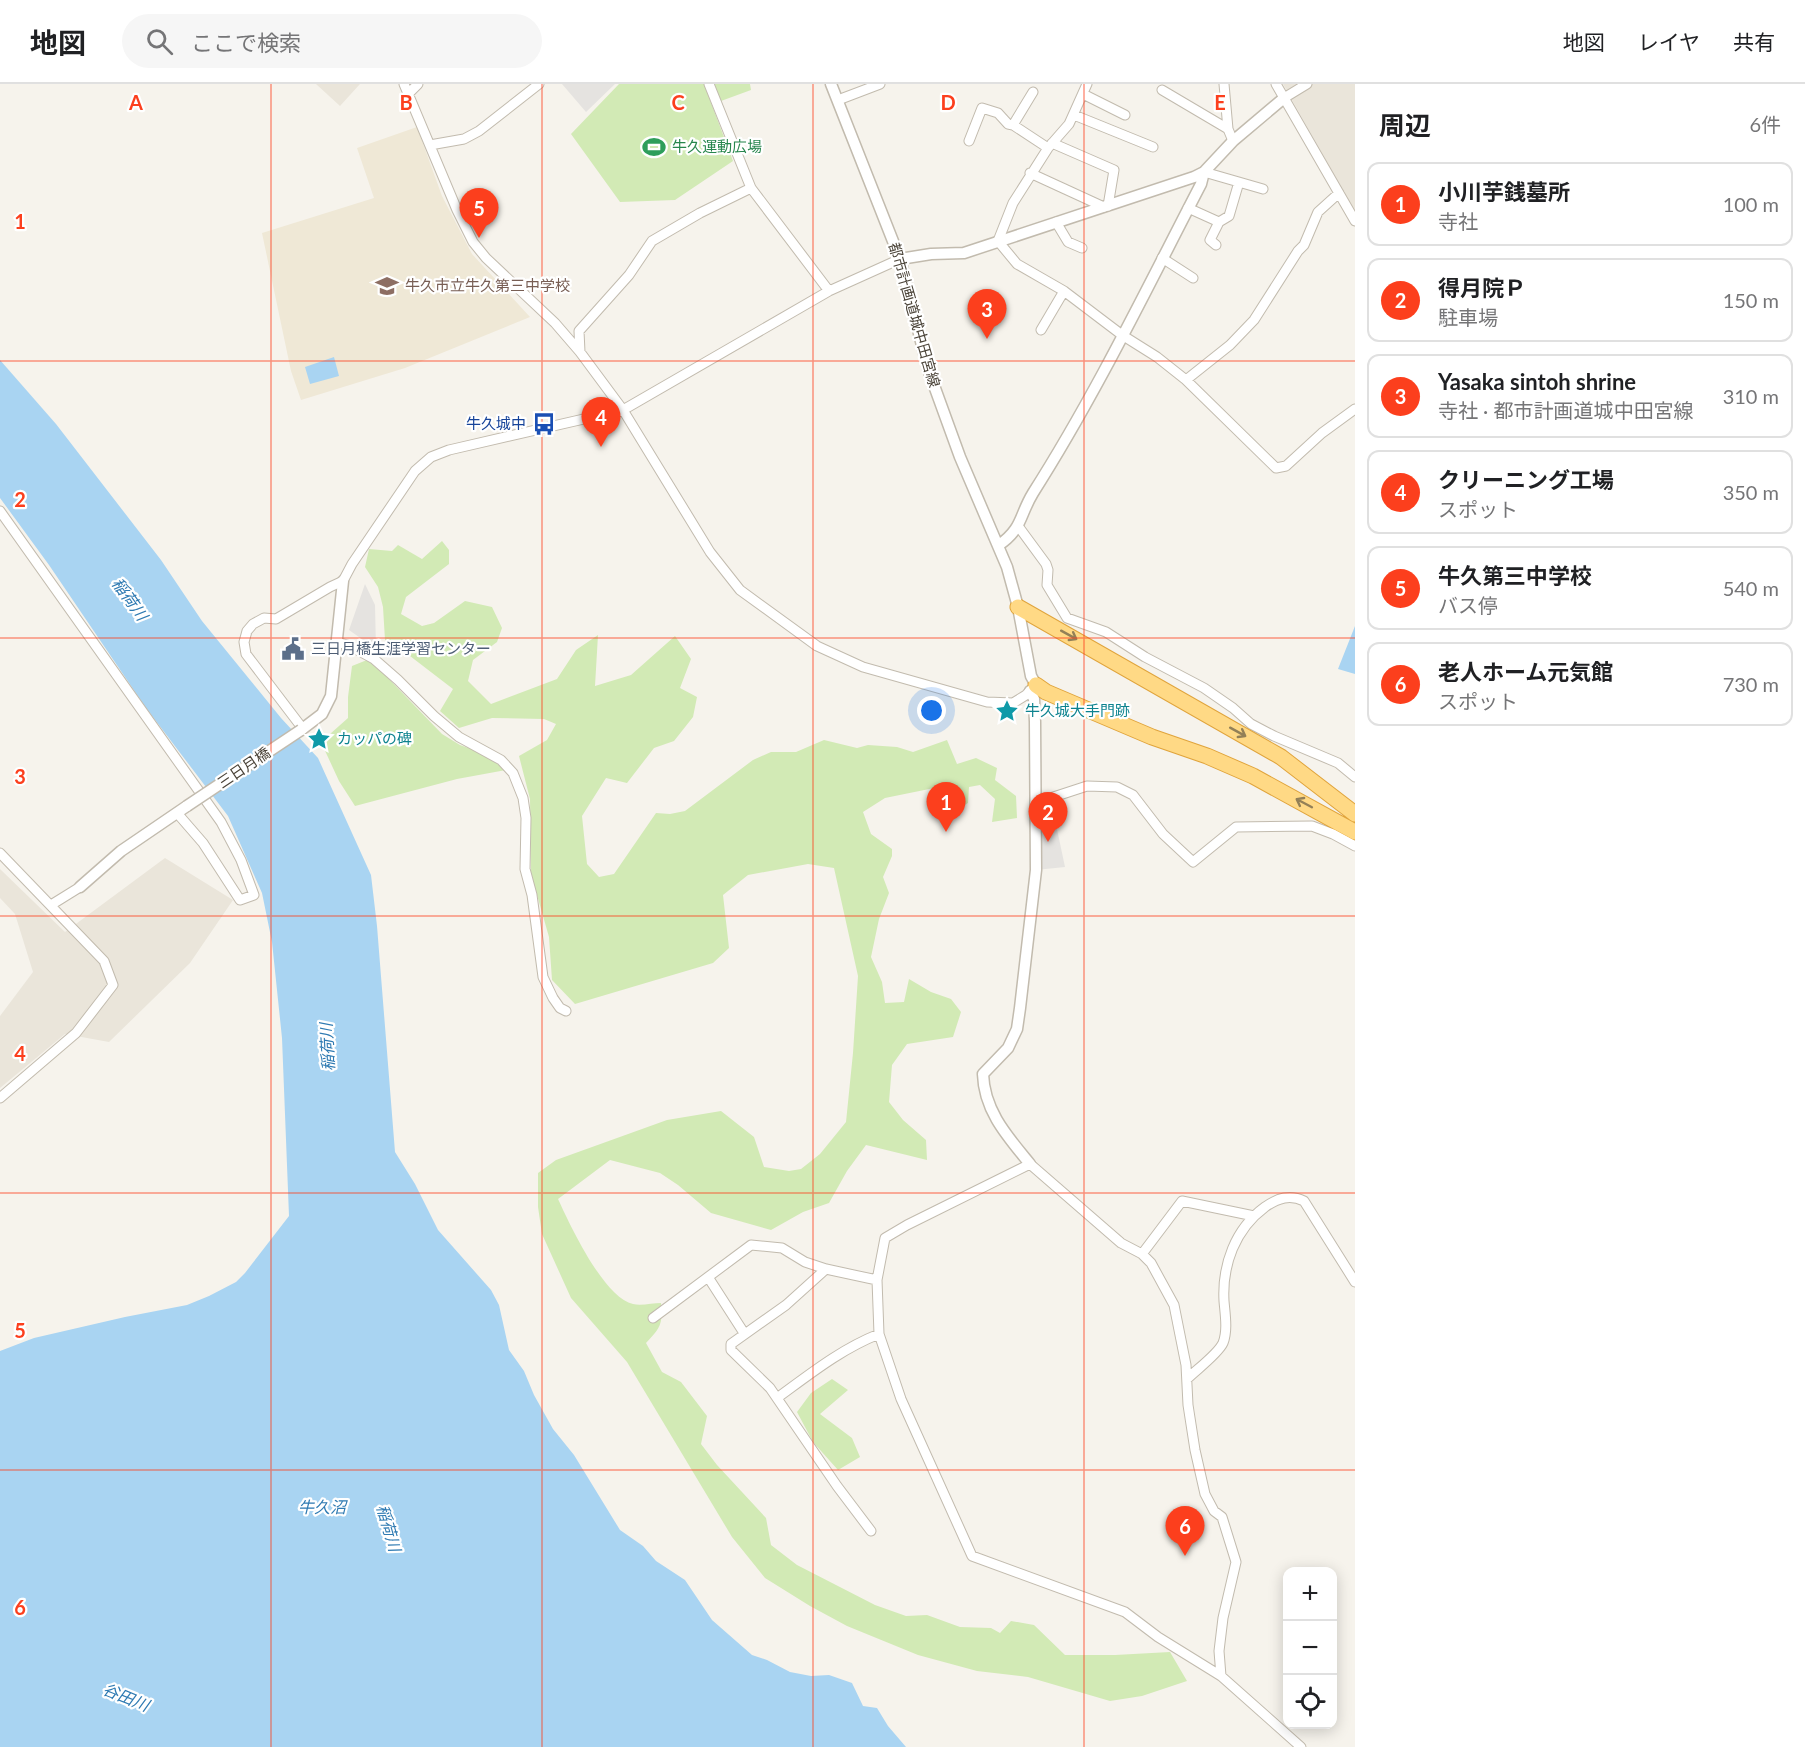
<!DOCTYPE html>
<html lang="ja">
<head>
<meta charset="utf-8">
<style>
  body { margin:0; font-family:Lato,"Noto Sans JP",sans-serif; background:#f6f6f6; color:#202124 }
  .controls { position:absolute; right:18px; bottom:18px; display:grid; overflow:hidden; border-radius:12px; box-shadow:0 3px 15px #0003 }
  .controls button { width:54px; height:54px; display:grid; place-items:center; padding:0; border:0; border-bottom:2px solid #e0e0e0; background:#fff; color:#202124; font:30px sans-serif }
  .you { position:absolute; left:932px; top:627px; width:21px; height:21px; margin:-15px; border:4px solid #fff; border-radius:50%; background:#1a73e8; box-shadow:0 0 0 9px #1a73e833 }
  .badge { display:grid; place-items:center; width:39px; height:39px; border-radius:50%; background:#fc3f1d; color:#fff; font-size:20px; font-weight:700 }
  .pin { position:absolute; translate:-50% -50px; filter:drop-shadow(0 2px 3px #0008) }
  .pin::after { content:''; position:absolute; top:32px; width:21px; height:18px; background:inherit; clip-path:polygon(0 0,100% 0,50% 100%) }
  .list { margin:0; padding:0; list-style:none }
  h2 { display:flex; justify-content:space-between; align-items:center; height:78px; margin:0; padding:0 24px; font-size:26px }
  h2 small { font-size:20px; font-weight:400; color:#757577 }
  .list li { display:grid; grid-template-columns:39px 1fr auto; gap:18px; align-items:center; box-sizing:border-box; height:84px; margin:0 12px 12px; padding:0 12px; border:2px solid #e0e0e0; border-radius:12px }
  .list b { display:block; font-size:22px; white-space:nowrap }
  .list p { margin:0; font-size:20px; white-space:nowrap; color:#757577 }
  .list em { font-size:20px; font-style:normal; color:#757577 }
  .icon { flex:none; width:33px; height:33px; fill:none; stroke:currentColor; stroke-width:2; stroke-linecap:round; stroke-linejoin:round }
  .map { position:relative; flex:none; width:1355px; height:1663px; overflow:hidden }
  header { display:flex; align-items:center; gap:36px; box-sizing:border-box; height:84px; padding:0 30px; background:#fff; border-bottom:2px solid #e0e0e0 }
  header strong { font-size:28px }
  nav { display:flex; gap:33px; margin-inline-start:auto; font-size:21px }
  .search { width:420px; height:54px; background:#f6f6f6; display:flex; align-items:center; gap:15px; box-sizing:border-box; padding:0 21px; border-radius:33px; color:#757577; font-size:22px }
  main { display:flex }
  aside { flex:1; background:#fff }
  .map>svg:first-child { display:block }
  .residential { fill:#eae5da }
  .education { fill:#efe8d6 }
  .green { fill:#d2eab5 }
  .parking { fill:#e5e3e0 }
  .water { fill:#a9d4f2 }
  .lines { fill:none; stroke-linecap:round; stroke-linejoin:round }
  .minor-casing { stroke:#c2bbae; stroke-width:11 }
  .tertiary-casing { stroke:#c2bbae; stroke-width:13 }
  .trunk-casing { stroke:#e0a43c; stroke-width:17 }
  .minor { stroke:#fff; stroke-width:9 }
  .tertiary { stroke:#fff; stroke-width:10 }
  .trunk { stroke:#ffd985; stroke-width:15 }
  .tertiary-bridge-casing { stroke:#c2bbae; stroke-width:13; stroke-linecap:butt }
  .tertiary-bridge { stroke:#fff; stroke-width:10 }
  .oneway { stroke:#938057 }
  .grid { fill:none; stroke:#fc3f1d; stroke-width:1.5; stroke-opacity:0.55 }
  .labels { text-anchor:middle; stroke-width:4.5; stroke-linejoin:round; paint-order:stroke }
  .leisure-label { font-size:15px; fill:#27864d; stroke:#fff; text-anchor:start }
  .education-label { font-size:15px; fill:#785e54; stroke:#fff; text-anchor:start }
  .street-label { font-size:15px; fill:#4b4439; stroke:#fff }
  .transit-label { font-size:15px; fill:#164399; stroke:#fff; text-anchor:end }
  .service-label { font-size:15px; fill:#4e5e75; stroke:#fff; text-anchor:start }
  .culture-label { font-size:15px; fill:#0d838f; stroke:#fff; text-anchor:start }
  .water-label { font-size:16px; font-style:italic; fill:#2e7ab2; stroke:#fff }
  .grid-label { font-size:20px; text-anchor:middle; font-weight:bold; fill:#fc3f1d; stroke:#fff; stroke-width:4.5; stroke-linejoin:round; paint-order:stroke }
</style>
</head>
<body>
<header>
<strong>地図</strong>
<div class="search"><svg class="icon" aria-label="search" viewBox="0 0 24 24"><circle cx="10" cy="10" r="6"/><path d="M15 15l6 6"/></svg>ここで検索</div>
<nav><a>地図</a><a>レイヤ</a><a>共有</a></nav>
</header>
<main>
<div class="map">
<svg width="1355" height="1663" viewBox="0 0 1355 1663">
  <rect width="100%" height="100%" fill="#f6f3ec"/>
  <path class="residential" d="M 316,0 L 360,0 L 340,22 Z
    M 1283,0 L 1355,0 L 1355,128 Z
    M 165,774 L 233,816 L 190,879 L 109,958 L 65,950 L 0,1004 L 0,932 L 33,888 L 15,830 L 0,814 L 0,785 L 65,848 Z"/>
  <path class="education" d="M 417,43 L 442,112 L 472,170 L 530,233 L 405,284 L 301,316 L 291,287 L 262,149 L 374,114 L 357,64 Z"/>
  <path class="green" d="M 619,0 L 704,0 L 733,77 L 675,116 L 620,118 L 571,50 Z
    M 713,0 L 750,0 L 751,6 L 721,17 Z
    M 442,457 L 449,466 L 449,480 L 406,513 L 401,530 L 422,542 L 434,539 L 465,517 L 492,523 L 502,544 L 497,558 L 473,576 L 468,597 L 491,620 L 557,595 L 576,566 L 598,551 L 595,602 L 631,591 L 675,552 L 691,575 L 680,604 L 697,613 L 693,633 L 674,657 L 654,664 L 627,699 L 606,694 L 582,732 L 587,780 L 599,793 L 614,790 L 656,729 L 670,730 L 685,727 L 753,676 L 771,668 L 796,668 L 824,656 L 857,664 L 868,661 L 897,663 L 913,668 L 947,656 L 957,680 L 976,674 L 997,684 L 995,696 L 1016,712 L 1017,734 L 992,738 L 995,715 L 980,701 L 969,703 L 968,719 L 960,724 L 944,702 L 885,714 L 863,728 L 871,750 L 892,765 L 892,772 L 883,793 L 889,809 L 879,835 L 871,873 L 882,898 L 885,919 L 904,918 L 909,895 L 931,908 L 951,915 L 961,928 L 953,953 L 907,960 L 892,981 L 889,1018 L 903,1036 L 926,1056 L 927,1076 L 866,1061 L 847,1087 L 829,1119 L 803,1128 L 771,1146 L 711,1129 L 678,1101 L 660,1089 L 610,1076 L 558,1115 C 570,1141 604,1214 633,1220 C 641,1222 653,1219 661,1219 C 663,1241 660,1244 646,1259 L 662,1288 L 681,1298 L 707,1332 L 701,1360 L 717,1381 L 766,1434 L 771,1461 L 797,1481 L 875,1521 L 906,1532 L 927,1531 L 960,1543 L 991,1544 L 1000,1549 L 1011,1537 L 1034,1541 L 1065,1571 L 1115,1571 L 1170,1568 L 1187,1597 L 1142,1612 L 1110,1617 L 1028,1593 L 977,1587 L 918,1571 L 847,1542 L 810,1522 L 765,1494 L 732,1453 L 627,1278 L 571,1214 L 542,1150 L 538,1123 L 538,1089 L 556,1076 L 667,1036 L 721,1027 L 754,1053 L 764,1083 L 789,1087 L 801,1085 L 820,1070 L 846,1038 L 853,969 L 858,892 L 834,784 L 808,780 L 748,791 L 723,811 L 729,864 L 713,879 L 575,920 L 552,896 L 549,853 L 531,790 L 530,715 L 519,672 L 547,656 L 556,640 L 544,635 L 492,634 L 459,644 L 440,627 L 453,605 L 397,562 L 385,556 L 383,523 L 378,503 L 365,483 L 369,465 L 392,467 L 398,461 L 422,475 Z
    M 367,576 L 386,592 L 442,650 L 460,661 L 485,670 L 506,686 L 457,695 L 355,722 L 339,697 L 321,658 L 348,634 L 348,613 L 352,582 Z
    M 832,1295 L 848,1306 L 820,1330 L 852,1354 L 860,1373 L 838,1386 L 813,1358 L 797,1328 L 811,1309 Z"/>
  <path class="parking" d="M 562,0 L 615,0 L 586,28 Z
    M 365,500 L 375,521 L 376,565 L 349,546 Z
    M 1054,731 L 1065,783 L 1036,786 L 1035,734 Z"/>
  <path class="water" d="M 334,273 L 339,292 L 310,300 L 305,283 Z
    M 0,276 L 56,340 L 161,476 L 202,537 L 281,634 L 318,674 L 371,791 L 377,842 L 395,1068 L 415,1100 L 438,1146 L 491,1206 L 499,1221 L 509,1266 L 524,1287 L 534,1311 L 553,1345 L 574,1371 L 620,1446 L 643,1462 L 656,1477 L 685,1496 L 712,1536 L 752,1571 L 767,1576 L 790,1588 L 811,1592 L 829,1591 L 852,1599 L 863,1622 L 877,1624 L 888,1642 L 906,1663 L 0,1663 L 0,1267 L 34,1254 L 125,1233 L 187,1221 L 209,1212 L 236,1198 L 245,1189 L 289,1132 L 282,954 L 272,858 L 262,809 L 228,732 L 146,624 L 49,481 L 0,414 Z
    M 1355,542 L 1355,590 L 1338,585 Z"/>
  <g class="lines">
    <g class="minor-casing">
      <path id="minor" d="M 404,0 L 457,126 L 473,158 L 486,174 L 555,239 L 580,268 L 623,326 L 710,468 L 740,506 L 817,562 L 863,583 L 987,618 L 1013,619 L 1026,611 L 1034,603
        M 709,0 L 751,104 L 829,207
        M 1087,0 L 1069,40 L 1048,64 L 1013,119 L 998,157 L 1017,180 L 1064,207 L 1122,251 L 1157,273 L 1186,296 L 1276,384 L 1286,382 L 1322,349 L 1355,325
        M 1224,0 L 1228,45 L 1233,57
        M 1276,0 L 1355,137
        M 1162,6 L 1228,45
        M 409,9 L 418,0
        M 1083,10 L 1125,31
        M 1284,14 L 1307,0
        M 838,16 L 880,0
        M 1074,31 L 1153,63
        M 1013,41 L 1033,8
        M 969,57 L 982,24 L 998,29 L 1008,40 L 1013,41 L 1048,64
        M 1052,59 L 1114,86 L 1108,122
        M 430,61 L 464,55 L 479,47 L 539,0
        M 1204,88 L 1263,105
        M 1030,89 L 1104,123
        M 1188,124 L 1219,138
        M 1056,138 L 1068,158 L 1082,164
        M 1216,161 L 1210,156 L 1219,138 L 1229,132 L 1239,98
        M 1162,174 L 1193,194
        M 1041,246 L 1064,207
        M 580,268 L 579,247 L 629,191 L 652,157 L 700,129 L 751,104
        M 1186,296 L 1230,261 L 1254,236 L 1298,167 L 1304,161 L 1318,128 L 1339,109
        M 0,427 L 221,738 L 241,776 L 254,811 L 240,816 L 203,759 L 177,729
        M 1018,442 L 1046,480 L 1048,486 L 1047,501 L 1067,534 L 1106,548 L 1145,573 L 1204,604 L 1233,624 L 1251,640 L 1274,652 L 1338,679 L 1355,693
        M 337,558 L 350,562 L 374,575 L 398,596 L 434,632 L 459,653 L 501,676 L 513,689 L 523,714 L 526,734 L 525,785 L 532,811 L 543,893 L 553,914 L 560,924 L 566,927
        M 303,645 L 246,570 L 244,558 L 247,547 L 253,540 L 264,534 L 276,535 L 330,503 L 343,497 L 352,480 L 415,387 L 431,373 L 449,366 L 623,326 L 829,207 L 900,175
        M 1035,719 L 1087,702 L 1117,703 L 1133,711 L 1163,750 L 1193,778 L 1236,743 L 1312,742 L 1333,750 L 1355,762
        M 0,769 L 104,877 L 113,901 L 76,949 L 0,1014
        M 51,821 L 80,803
        M 1142,1170 L 1182,1117 L 1254,1132
        M 826,1185 L 786,1221 L 731,1260 L 731,1266 L 770,1304 L 837,1402 L 871,1447
        M 708,1193 L 744,1249
        M 653,1234 L 751,1161 L 782,1164 L 805,1178 L 826,1185 L 877,1196
        M 1187,1295 C 1196,1286 1218,1270 1223,1259 C 1228,1246 1225,1230 1224,1217 C 1222,1181 1235,1145 1265,1123 C 1278,1114 1290,1110 1304,1117 L 1355,1198
        M 777,1314 C 810,1290 841,1265 879,1250
        M 1221,1592 L 1219,1567 L 1223,1534 L 1236,1478 L 1222,1433 L 1214,1427 L 1205,1410 L 1195,1366 L 1188,1321 L 1186,1281 L 1174,1221 L 1151,1179 L 1142,1170 L 1121,1159 L 1030,1080 L 907,1141 L 885,1154 L 877,1196 L 879,1250 L 901,1315 L 972,1472 L 1125,1528 L 1158,1553 L 1221,1592 L 1301,1663"/>
    </g>
    <g class="tertiary-casing">
      <path id="tertiary" d="M 831,0 L 900,175 L 928,285 L 960,373 L 1007,483 L 1018,523 L 1031,592 L 1036,601
        M 900,175 L 931,170 L 964,169 L 1194,93 L 1204,88 L 1233,57 L 1284,14
        M 999,461 C 1023,444 1019,432 1033,409 C 1096,310 1147,204 1201,100 L 1204,88
        M 301,646 L 322,630 L 331,612 L 343,497
        M 80,803 L 121,767 L 187,722
        M 1030,1080 C 1008,1053 984,1027 983,990 L 1008,964 L 1017,945 L 1020,924 L 1036,786 L 1035,638 L 1034,615 L 1030,607"/>
    </g>
    <g class="trunk-casing">
      <path id="trunk" d="M 1018,523 L 1281,673 L 1355,730
        M 1036,601 L 1046,608 L 1152,653 L 1207,672 L 1253,692 L 1355,748"/>
    </g>
    <use href="#minor" class="minor"/>
    <use href="#tertiary" class="tertiary"/>
    <use href="#trunk" class="trunk"/>
    <g class="tertiary-bridge-casing">
      <path id="tertiary-bridge" d="M 187,722 L 301,646"/>
    </g>
    <use href="#tertiary-bridge" class="tertiary-bridge"/>
  </g>
  <defs><path id="oneway-shaft" d="M-6 0H5M1.5-3L5.5 0L1.5 3" fill="none" stroke-width="1.6" stroke-linecap="round" stroke-linejoin="round" transform="scale(1.5)"/></defs>
  <g class="oneway">
    <use href="#oneway-shaft" transform="translate(1069 551) rotate(29)"/>
    <use href="#oneway-shaft" transform="translate(1238 648) rotate(29)"/>
    <use href="#oneway-shaft" transform="translate(1304 719) rotate(-152)"/>
  </g>
  <path class="grid" d="M 271,0 L 271,1663M 542,0 L 542,1663M 813,0 L 813,1663M 1084,0 L 1084,1663M 0,277 L 1355,277M 0,554 L 1355,554M 0,832 L 1355,832M 0,1109 L 1355,1109M 0,1386 L 1355,1386"/>
  <defs>
    <g id="stadium-bare" transform="scale(1.8)"><path d="M0-5a6.5 5 0 1 0 0 10a6.5 5 0 1 0 0-10ZM-3.5-1.8h7v3.6h-7Z" fill="#2e9e5b" stroke="#fff" stroke-width="2.5" paint-order="stroke"/></g>
    <g id="school-bare" transform="scale(1.8)"><path d="M0-5L7-2L0 1L-7-2ZM-4 1L0 2.5L4 1V4Q0 6-4 4Z" fill="#8d6e63" stroke="#fff" stroke-width="2.5" paint-order="stroke"/></g>
    <g id="bus-bare" transform="scale(1.8)"><path d="M-5-6H5V4H4V6H2V4H-2V6H-4V4H-5ZM-3.5-4V0h7V-4ZM-3.5 1.2v1.5H-2V1.2ZM2 1.2v1.5H3.5V1.2Z" fill="#1a4fb4" stroke="#fff" stroke-width="2.5" paint-order="stroke"/></g>
    <g id="civic-bare" transform="scale(1.8)"><path d="M-.6-6.5H3V-4.5H.6V-3L4-1V1h2V6H-6V1h2V-1L-.6-3ZM-1.2 2.5V6h2.4V2.5Z" fill="#5c6f8a" stroke="#fff" stroke-width="2.5" paint-order="stroke"/></g>
    <g id="sight-bare" transform="scale(1.8)"><path d="M0-6L1.8-2.2L6-1.7L2.9 1.2L3.7 5.4L0 3.3L-3.7 5.4L-2.9 1.2L-6-1.7L-1.8-2.2Z" fill="#0f9aa8" stroke="#fff" stroke-width="2.5" paint-order="stroke"/></g>
  </defs>
  <g fill-rule="evenodd">
    <use href="#stadium-bare" x="654" y="63"/>
    <use href="#school-bare" x="387" y="202"/>
    <use href="#bus-bare" x="544" y="340"/>
    <use href="#civic-bare" x="293" y="565"/>
    <use href="#sight-bare" x="1007" y="627"/>
    <use href="#sight-bare" x="319" y="655"/>
  </g>
  <g class="labels">
    <g class="leisure-label">
      <text x="672" y="68">牛久運動広場</text>
    </g>
    <g class="education-label">
      <text x="405" y="207">牛久市立牛久第三中学校</text>
    </g>
    <g class="street-label">
      <text transform="translate(914 231) rotate(74)" y="5">都市計画道城中田宮線</text>
      <text transform="translate(244 684) rotate(-34)" y="5">三日月橋</text>
    </g>
    <g class="transit-label">
      <text x="526" y="345">牛久城中</text>
    </g>
    <g class="service-label">
      <text x="311" y="570">三日月橋生涯学習センター</text>
    </g>
    <g class="culture-label">
      <text x="1025" y="632">牛久城大手門跡</text>
      <text x="337" y="660">カッパの碑</text>
    </g>
    <g class="water-label">
      <text transform="translate(130 515) rotate(54)" y="6">稲荷川</text>
      <text transform="translate(327 963) rotate(-93)" y="6">稲荷川</text>
      <text x="322" y="1429">牛久沼</text>
      <text transform="translate(389 1444) rotate(74)" y="6">稲荷川</text>
      <text transform="translate(126 1613) rotate(22)" y="6">谷田川</text>
    </g>
  </g>
  <g class="grid-label">
    <text x="136" y="26">A</text>
    <text x="406" y="26">B</text>
    <text x="678" y="26">C</text>
    <text x="948" y="26">D</text>
    <text x="1220" y="26">E</text>
    <text x="20" y="145">1</text>
    <text x="20" y="423">2</text>
    <text x="20" y="700">3</text>
    <text x="20" y="977">4</text>
    <text x="20" y="1254">5</text>
    <text x="20" y="1531">6</text>
  </g>
</svg>
<div class="controls">
<button>+</button>
<button>−</button>
<button><svg class="icon" aria-label="locate" viewBox="0 0 24 24"><circle cx="12" cy="12" r="6"/><path d="M12 2v4M12 18v4M2 12h4M18 12h4"/></svg></button>
</div>
<div class="you"></div>
<div class="pin badge" style="left:946px;top:748px">1</div>
<div class="pin badge" style="left:1048px;top:758px">2</div>
<div class="pin badge" style="left:987px;top:255px">3</div>
<div class="pin badge" style="left:601px;top:363px">4</div>
<div class="pin badge" style="left:479px;top:154px">5</div>
<div class="pin badge" style="left:1185px;top:1472px">6</div>
</div>
<aside>
<h2>周辺<small>6件</small></h2>
<ul class="list">
<li><span class="badge">1</span><div><b>小川芋銭墓所</b><p>寺社</p></div><em>100 m</em></li>
<li><span class="badge">2</span><div><b>得月院Ｐ</b><p>駐車場</p></div><em>150 m</em></li>
<li><span class="badge">3</span><div><b>Yasaka sintoh shrine</b><p>寺社 · 都市計画道城中田宮線</p></div><em>310 m</em></li>
<li><span class="badge">4</span><div><b>クリーニング工場</b><p>スポット</p></div><em>350 m</em></li>
<li><span class="badge">5</span><div><b>牛久第三中学校</b><p>バス停</p></div><em>540 m</em></li>
<li><span class="badge">6</span><div><b>老人ホーム元気館</b><p>スポット</p></div><em>730 m</em></li>
</ul>
</aside>
</main>
</body>
</html>
